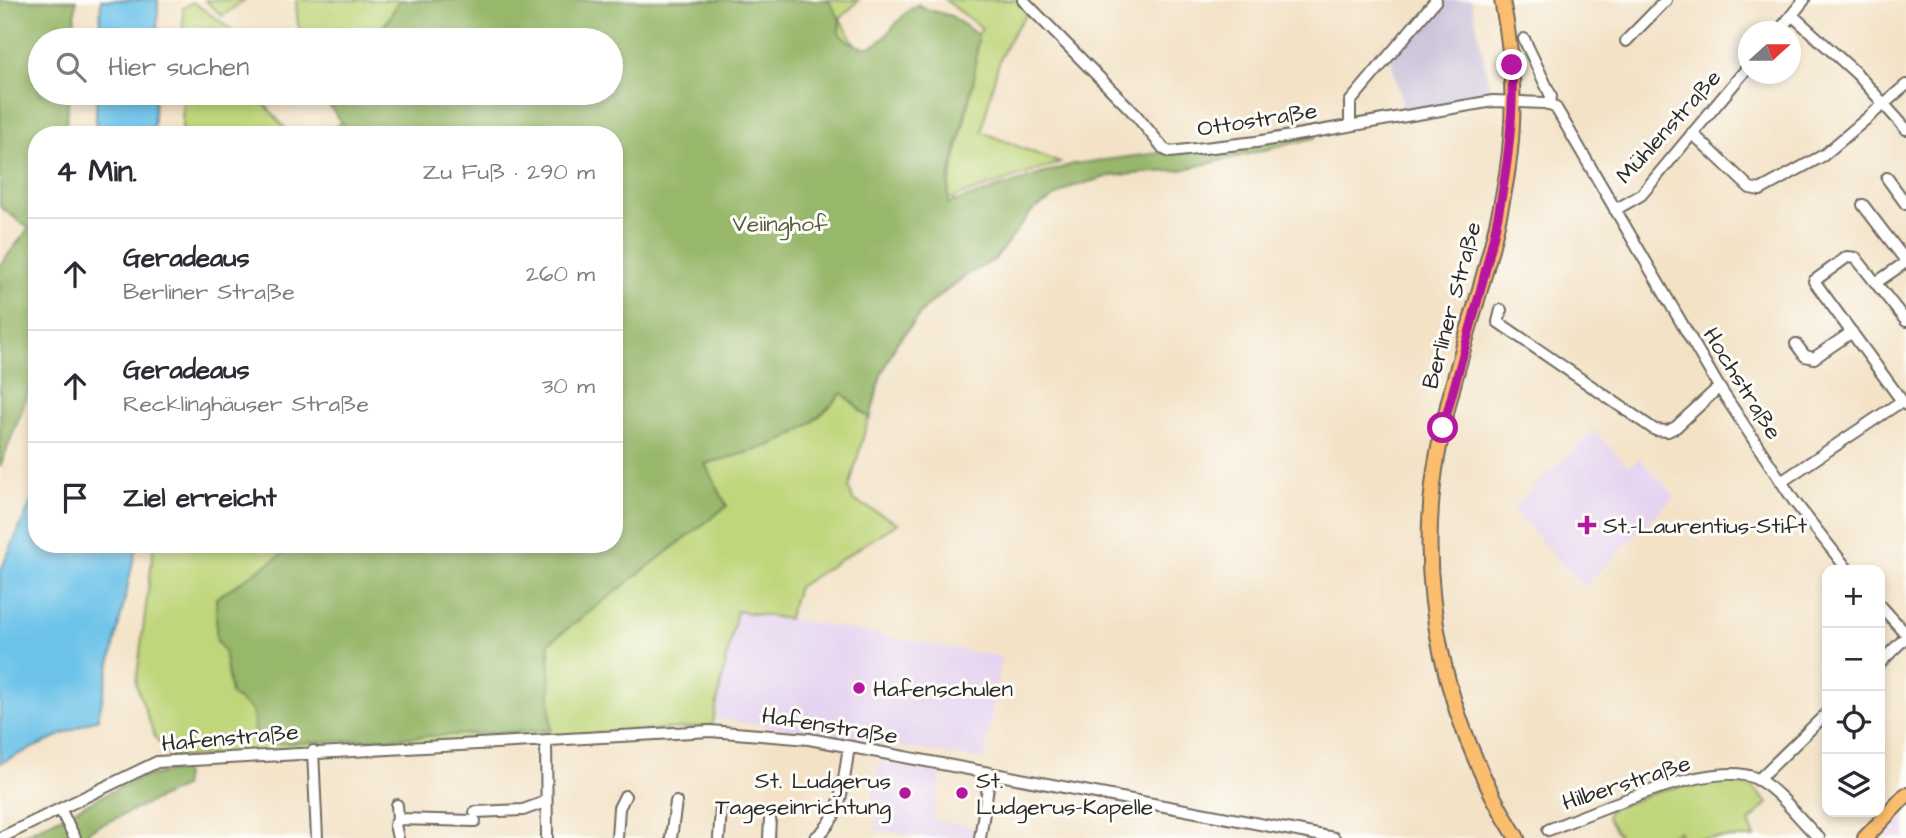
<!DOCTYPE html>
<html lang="de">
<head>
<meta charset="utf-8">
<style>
  body { margin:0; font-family:"Architects Daughter",sans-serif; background:#f7f7f7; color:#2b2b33 }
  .controls { position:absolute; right:21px; bottom:21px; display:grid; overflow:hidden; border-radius:14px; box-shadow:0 4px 10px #0003 }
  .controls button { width:63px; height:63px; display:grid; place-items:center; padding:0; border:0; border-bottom:2px solid #e1e1e2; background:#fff; color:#2b2b33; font:35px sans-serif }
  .compass { position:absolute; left:1738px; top:21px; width:63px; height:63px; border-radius:50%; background:#fff; box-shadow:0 4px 10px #0003; rotate:69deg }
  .stop { position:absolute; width:21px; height:21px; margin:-16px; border:5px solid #b5179e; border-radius:50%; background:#fff }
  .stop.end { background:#b5179e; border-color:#fff; box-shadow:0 2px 7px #0008 }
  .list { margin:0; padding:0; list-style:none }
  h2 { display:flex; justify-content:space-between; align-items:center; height:91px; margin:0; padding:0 28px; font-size:30px }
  h2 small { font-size:23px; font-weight:400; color:#7c7c81 }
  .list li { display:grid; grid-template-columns:46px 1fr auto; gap:21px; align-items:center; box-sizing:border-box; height:112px; padding:0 28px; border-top:2px solid #e1e1e2 }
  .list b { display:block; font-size:26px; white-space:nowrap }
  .list p { margin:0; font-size:23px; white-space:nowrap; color:#7c7c81 }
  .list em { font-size:23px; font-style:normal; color:#7c7c81 }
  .icon { flex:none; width:38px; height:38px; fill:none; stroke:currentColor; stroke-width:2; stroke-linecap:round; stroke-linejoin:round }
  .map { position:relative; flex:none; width:1906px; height:838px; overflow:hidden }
  .search { position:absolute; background:#fff; box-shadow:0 4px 10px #0003; left:28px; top:28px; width:595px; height:77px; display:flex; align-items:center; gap:18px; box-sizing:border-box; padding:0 24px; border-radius:38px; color:#7c7c81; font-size:26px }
  .panel { position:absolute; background:#fff; box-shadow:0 4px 10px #0003; left:28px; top:126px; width:595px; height:427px; border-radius:28px }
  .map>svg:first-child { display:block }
  .built { fill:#e5d3f0 }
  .industrial { fill:#c7c0d8 }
  .green { fill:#bfd67a; stroke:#758052; stroke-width:2 }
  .forest { fill:#97b76a; stroke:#61714a; stroke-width:2 }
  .water { fill:#6cc2e9; stroke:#4c768a; stroke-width:2 }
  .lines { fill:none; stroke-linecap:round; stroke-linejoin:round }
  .minor-casing { stroke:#716b61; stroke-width:14 }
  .major-casing { stroke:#716b61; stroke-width:18 }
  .minor { stroke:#fff; stroke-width:10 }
  .major { stroke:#fbbd6e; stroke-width:14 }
  .route { stroke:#b5179e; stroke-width:9 }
  .poi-dot { fill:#b5179e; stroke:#fdfcf7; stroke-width:2.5 }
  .labels { text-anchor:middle; stroke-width:6; stroke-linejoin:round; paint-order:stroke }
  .street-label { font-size:23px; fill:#2b2b2b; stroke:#fdfcf7 }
  .park-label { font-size:23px; fill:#575e43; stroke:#fdfcf7 }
  .poi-label { font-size:23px; fill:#2b2b2b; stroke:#fdfcf7; text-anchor:start }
</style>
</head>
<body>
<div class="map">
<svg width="1906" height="838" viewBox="0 0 1906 838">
  <rect width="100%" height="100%" fill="#fdfcf7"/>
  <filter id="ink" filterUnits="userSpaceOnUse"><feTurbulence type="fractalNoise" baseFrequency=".0143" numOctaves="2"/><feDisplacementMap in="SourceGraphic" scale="14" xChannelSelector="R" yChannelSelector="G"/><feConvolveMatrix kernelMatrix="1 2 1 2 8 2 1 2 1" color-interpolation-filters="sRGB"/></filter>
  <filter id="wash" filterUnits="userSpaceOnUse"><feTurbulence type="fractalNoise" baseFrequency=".00686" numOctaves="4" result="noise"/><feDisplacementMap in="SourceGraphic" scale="28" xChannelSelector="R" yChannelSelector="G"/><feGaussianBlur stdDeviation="1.57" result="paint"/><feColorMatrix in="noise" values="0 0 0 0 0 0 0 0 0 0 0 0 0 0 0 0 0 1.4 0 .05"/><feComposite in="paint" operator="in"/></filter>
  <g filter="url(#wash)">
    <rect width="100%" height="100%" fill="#f3e2c6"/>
    <path class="built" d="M 1594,430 L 1629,467 L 1639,458 L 1675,496 L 1583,587 L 1512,508 Z
      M 736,609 L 1001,657 L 984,760 L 716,718 Z
      M 879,762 L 941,773 L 933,820 L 974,827 L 973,838 L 925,838 L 874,829 L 877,814 L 870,813 Z
      M 1906,816 L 1906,838 L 1884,838 Z"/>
    <path class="industrial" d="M 1436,0 L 1471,0 L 1492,96 L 1405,113 L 1389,52 Z"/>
    <path class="green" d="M 205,0 L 245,0 L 222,16 Z
      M 296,0 L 399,0 C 372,51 367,40 313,40 L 298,26 Z
      M 402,0 L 859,0 L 840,19 L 860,52 L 880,45 L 918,4 L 973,35 L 942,192 L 947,196 L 974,79 L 978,35 L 982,28 L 945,0 L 1018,0 L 1029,12 C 997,46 992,88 982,132 L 1060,163 L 952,198 L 987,234 L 897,342 L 873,388 L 872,406 L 849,488 L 853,500 L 898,523 L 798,587 L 788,619 L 737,611 L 712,726 L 340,751 L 176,757 L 167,753 L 155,737 L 136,684 L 154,544 L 614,544 L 614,135 L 319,135 L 342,123 L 321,93 L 611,93 L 611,40 L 385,33 Z
      M 193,2 L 231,29 L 232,40 L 183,40 L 183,8 Z
      M 183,93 L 255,93 L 291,135 L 182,135 Z
      M 1720,779 L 1752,787 L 1768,803 L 1749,822 L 1755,838 L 1681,838 L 1678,831 L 1667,838 L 1620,838 L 1607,817 L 1609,810 L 1662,790 Z"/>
    <path class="forest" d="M 0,0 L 76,0 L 73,40 L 40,40 L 40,93 L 69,93 L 65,135 L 37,135 L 37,371 L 0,467 L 0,265 L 29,228 L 0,207 Z
      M 399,0 L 828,0 L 840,19 L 839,33 C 879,70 885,25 915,6 L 951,16 L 978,35 L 974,79 L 949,178 L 948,204 L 1073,164 L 1316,133 L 1315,138 L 1181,170 L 1110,176 L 1071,187 L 1032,211 L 994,260 L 968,274 L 927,306 L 897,342 L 881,375 L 870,419 L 842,393 C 798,444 767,447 705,464 L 727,506 L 549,643 L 551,730 L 257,745 L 252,710 L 231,695 L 224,651 L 216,639 L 216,598 L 298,544 L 614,544 L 614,135 L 351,135 L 320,93 L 611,93 L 611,40 L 369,40 L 383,30 Z
      M 181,769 L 185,775 L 183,787 L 90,830 L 84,838 L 18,838 L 139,778 Z"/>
    <path class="water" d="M 101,0 L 158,0 L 157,40 L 99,40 Z
      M 97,93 L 155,93 L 153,135 L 95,135 Z
      M 37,489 L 37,544 L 137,544 L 98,718 L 0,763 L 0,572 Z"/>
  </g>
  <g filter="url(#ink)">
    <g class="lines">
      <g class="minor-casing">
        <path id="minor" d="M 1023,0 L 1135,114 L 1164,149 L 1170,152 L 1256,142 L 1493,101 L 1545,103 L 1556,108 L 1719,387 L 1794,501 L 1848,570
          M 1792,15 L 1857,74 L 1906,129
          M 1778,32 L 1804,0
          M 1524,39 L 1551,96 L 1550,104
          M 1626,41 L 1666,0
          M 1350,125 L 1350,102 L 1436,0
          M 1692,133 L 1750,188 L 1760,190 L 1824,155 L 1906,85
          M 1887,178 L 1906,204
          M 1863,205 L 1906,261
          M 1615,210 L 1641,195 L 1748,67
          M 1877,282 L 1906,262
          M 1501,310 L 1498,322 L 1655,430 L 1668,431 L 1676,427 L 1719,387
          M 1796,344 L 1805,356 L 1814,358 L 1852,332
          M 1902,401 L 1814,281 L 1847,257 L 1856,258 L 1906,321
          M 1781,482 L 1902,401 L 1906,405
          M 1880,605 L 1906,634
          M 1880,663 L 1906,637
          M 546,741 L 547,838
          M 313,751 L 317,838
          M 1758,780 L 1827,713
          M 397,805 L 398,819
          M 60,809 L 75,838
          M 475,812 L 523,810 L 545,802
          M 1548,830 C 1592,813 1715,757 1757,779 C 1780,791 1800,820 1819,838
          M 0,838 L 157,762 L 710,731 L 809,739 L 1334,838
          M 398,838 L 395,825 L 398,819 L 475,821
          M 617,838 L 619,808 L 625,796
          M 671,838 L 676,802
          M 719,838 L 721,808
          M 769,838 L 770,819
          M 815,838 C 844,817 843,779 849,747
          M 980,838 L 990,774"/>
      </g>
      <g class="major-casing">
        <path id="major" d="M 1502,0 C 1514,58 1516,116 1507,174 C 1492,268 1455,358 1438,452 C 1413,586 1445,723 1517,838
          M 1865,838 L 1906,795"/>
      </g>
      <use href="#minor" class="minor"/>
      <use href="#major" class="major"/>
    </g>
  </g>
  <g class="lines" filter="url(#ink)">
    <path class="route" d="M 1443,428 C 1474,309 1517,188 1512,65"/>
  </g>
  <g class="poi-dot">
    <path d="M1583.5 514.5h7v7h7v7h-7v7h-7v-7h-7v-7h7z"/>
    <circle cx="859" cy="688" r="7"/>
    <circle cx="905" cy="793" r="7"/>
    <circle cx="962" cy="793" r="7"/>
  </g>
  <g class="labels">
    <g class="street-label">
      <text transform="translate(1257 119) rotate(-9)" y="8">Ottostraße</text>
      <text transform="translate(1668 126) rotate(-48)" y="8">Mühlenstraße</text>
      <text transform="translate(1451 305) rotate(-75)" y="8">Berliner Straße</text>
      <text transform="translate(1743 383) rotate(58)" y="8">Hochstraße</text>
      <text transform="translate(830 725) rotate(9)" y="8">Hafenstraße</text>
      <text transform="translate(230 737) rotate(-5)" y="8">Hafenstraße</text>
      <text transform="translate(1626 782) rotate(-18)" y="8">Hilberstraße</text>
    </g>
    <g class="park-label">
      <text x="780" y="231">Veiinghof</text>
    </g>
    <g class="poi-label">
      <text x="1603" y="533">St.-Laurentius-Stift</text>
      <text x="873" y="696">Hafenschulen</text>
      <text x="891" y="788" text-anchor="end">St. Ludgerus<tspan x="891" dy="26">Tageseinrichtung</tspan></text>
      <text x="976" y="788">St.<tspan x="976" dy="26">Ludgerus-Kapelle</tspan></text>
    </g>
  </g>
</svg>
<div class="controls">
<button>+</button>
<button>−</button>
<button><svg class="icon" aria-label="locate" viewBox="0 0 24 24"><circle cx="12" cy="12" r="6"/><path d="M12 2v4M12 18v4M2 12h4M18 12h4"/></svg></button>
<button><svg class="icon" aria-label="layers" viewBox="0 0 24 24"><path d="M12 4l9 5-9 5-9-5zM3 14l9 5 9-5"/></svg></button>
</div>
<svg class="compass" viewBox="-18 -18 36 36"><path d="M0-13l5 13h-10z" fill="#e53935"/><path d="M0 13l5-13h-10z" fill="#7c7c81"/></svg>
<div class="stop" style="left:1443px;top:428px"></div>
<div class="stop end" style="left:1512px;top:65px"></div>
<div class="search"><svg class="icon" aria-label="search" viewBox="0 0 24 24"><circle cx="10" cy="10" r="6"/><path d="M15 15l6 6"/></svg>Hier suchen</div>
<section class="panel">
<h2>4 Min.<small>Zu Fuß · 290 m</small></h2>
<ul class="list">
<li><svg class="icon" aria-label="ahead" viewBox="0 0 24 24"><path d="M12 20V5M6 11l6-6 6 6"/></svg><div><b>Geradeaus</b><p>Berliner Straße</p></div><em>260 m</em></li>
<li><svg class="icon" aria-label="ahead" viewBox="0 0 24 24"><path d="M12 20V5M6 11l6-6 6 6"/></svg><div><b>Geradeaus</b><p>Recklinghäuser Straße</p></div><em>30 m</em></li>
<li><svg class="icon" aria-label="arrive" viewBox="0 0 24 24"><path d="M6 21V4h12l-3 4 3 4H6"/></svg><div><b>Ziel erreicht</b></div></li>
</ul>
</section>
</div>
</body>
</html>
